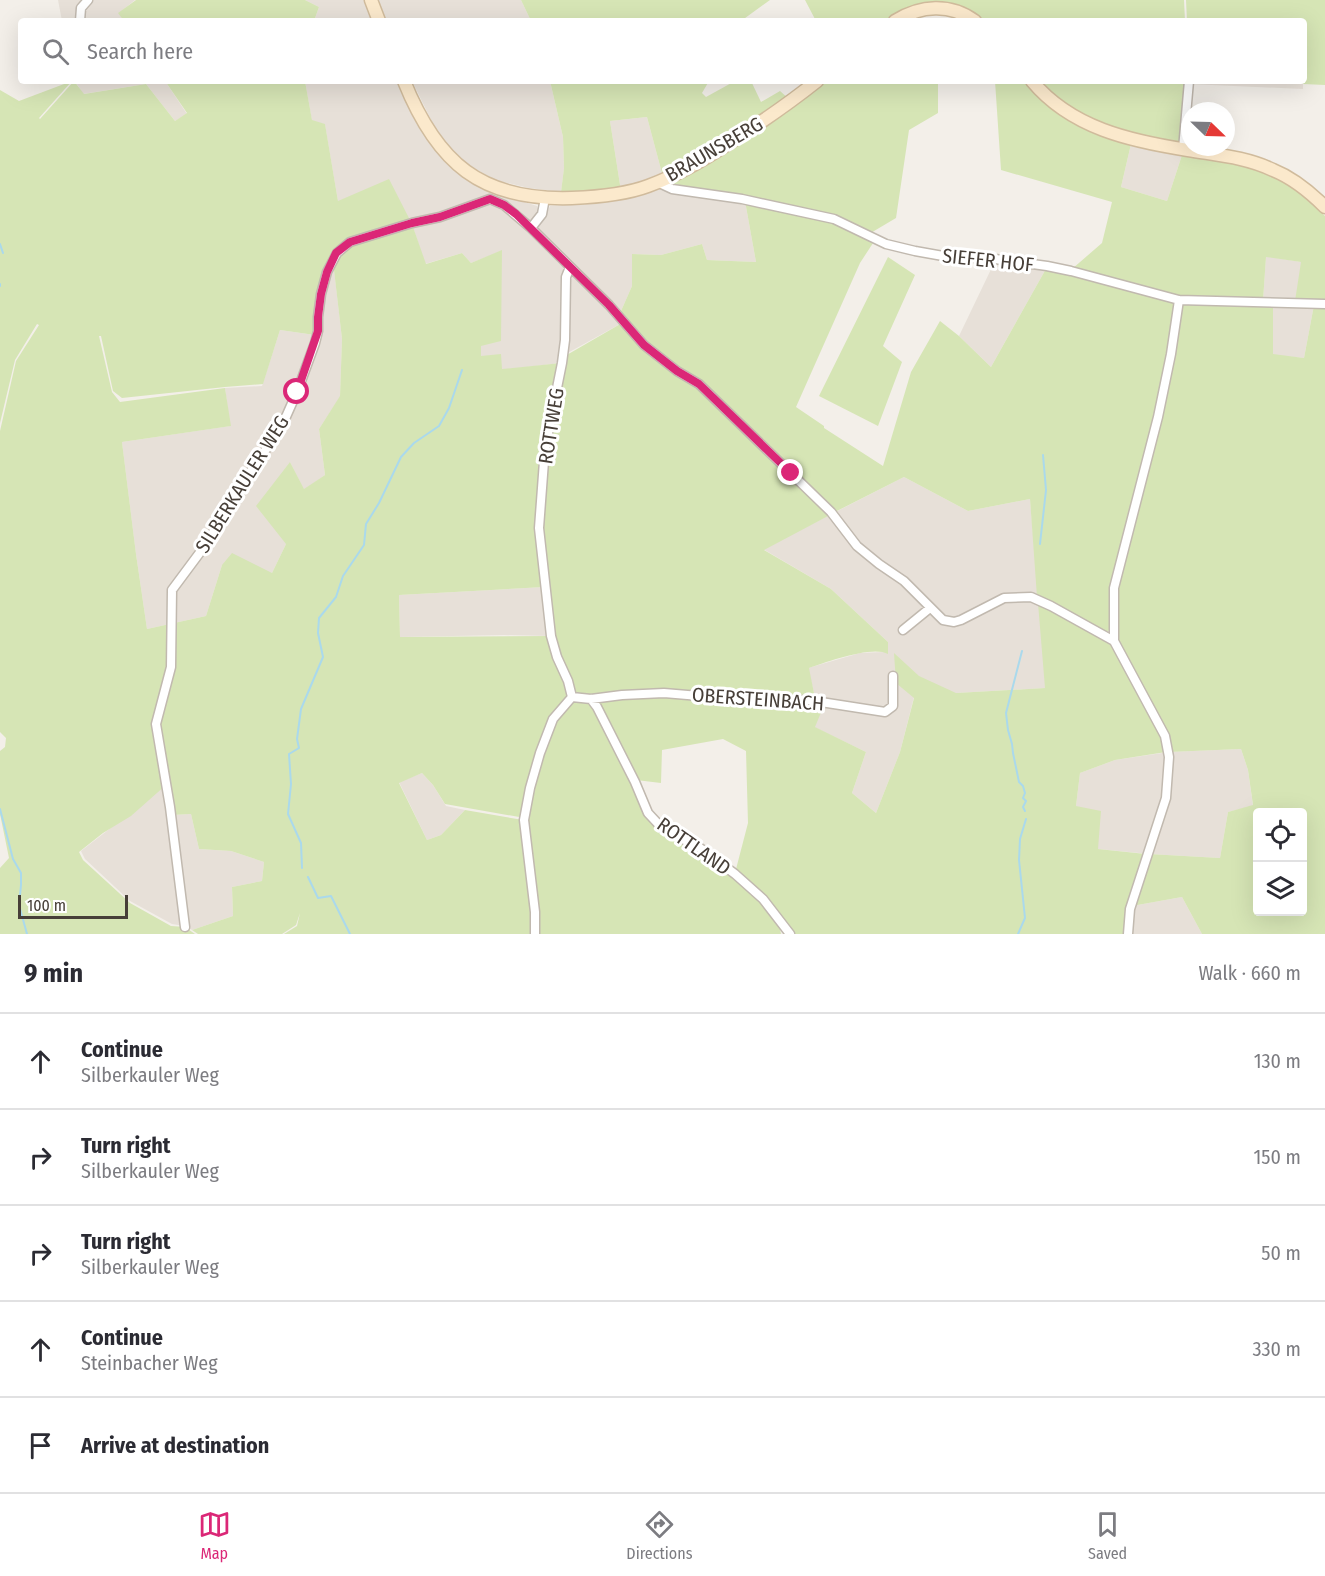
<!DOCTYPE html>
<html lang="en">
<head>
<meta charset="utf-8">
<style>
  body { margin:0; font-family:"Fira Sans Condensed",sans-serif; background:#f2f2f3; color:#2b2b33 }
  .controls { position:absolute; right:18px; bottom:18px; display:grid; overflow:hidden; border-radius:6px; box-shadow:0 6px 24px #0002 }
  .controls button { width:54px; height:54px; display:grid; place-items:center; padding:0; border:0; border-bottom:2px solid #e1e1e2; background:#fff; color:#2b2b33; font:30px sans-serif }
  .compass { position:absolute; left:1181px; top:102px; width:54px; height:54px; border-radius:50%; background:#fff; box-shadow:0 6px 24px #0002; rotate:113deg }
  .scale { position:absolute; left:18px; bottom:15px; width:110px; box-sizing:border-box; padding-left:6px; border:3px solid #473f38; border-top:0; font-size:16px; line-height:21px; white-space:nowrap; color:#473f38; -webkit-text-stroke:4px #fff; paint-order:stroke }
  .stop { position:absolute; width:18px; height:18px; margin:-14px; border:4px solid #db2777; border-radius:50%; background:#fff }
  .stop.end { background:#db2777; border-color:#fff; box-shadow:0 2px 6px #0008 }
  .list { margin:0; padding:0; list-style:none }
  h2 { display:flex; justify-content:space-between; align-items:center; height:78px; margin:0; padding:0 24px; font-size:26px }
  h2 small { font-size:20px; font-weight:400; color:#7c7c81 }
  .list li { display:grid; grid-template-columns:39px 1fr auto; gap:18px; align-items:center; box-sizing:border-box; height:96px; padding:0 24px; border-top:2px solid #e1e1e2 }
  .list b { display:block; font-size:22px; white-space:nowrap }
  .list p { margin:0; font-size:20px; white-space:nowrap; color:#7c7c81 }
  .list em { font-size:20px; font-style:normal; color:#7c7c81 }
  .icon { flex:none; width:33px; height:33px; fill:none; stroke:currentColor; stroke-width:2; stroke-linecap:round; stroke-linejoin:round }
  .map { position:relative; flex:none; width:1325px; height:934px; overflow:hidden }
  .search { position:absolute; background:#fff; box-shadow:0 6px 24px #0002; left:18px; right:18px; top:18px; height:66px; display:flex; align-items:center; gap:15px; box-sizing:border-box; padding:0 21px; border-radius:6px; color:#7c7c81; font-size:22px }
  .sheet { height:558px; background:#fff }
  nav { display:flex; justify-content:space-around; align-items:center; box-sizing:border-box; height:84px; border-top:2px solid #e1e1e2; background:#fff; font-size:16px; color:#7c7c81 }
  nav a { display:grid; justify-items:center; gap:3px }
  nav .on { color:#db2777 }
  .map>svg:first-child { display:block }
  .residential { fill:#e7e0d8 }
  .green { fill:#d6e5b5; fill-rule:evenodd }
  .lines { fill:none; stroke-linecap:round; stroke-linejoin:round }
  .stream { stroke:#aad9ec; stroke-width:2 }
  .minor-casing { stroke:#c1b9af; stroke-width:11 }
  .secondary-casing { stroke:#d0bb9c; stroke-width:15 }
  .minor { stroke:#fff; stroke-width:8 }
  .secondary { stroke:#fbe9cc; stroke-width:12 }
  .route { stroke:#db2777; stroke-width:8 }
  .labels { text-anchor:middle; stroke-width:6; stroke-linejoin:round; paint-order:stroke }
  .street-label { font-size:20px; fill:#473f38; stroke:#fff }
</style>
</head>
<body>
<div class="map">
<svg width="1325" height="934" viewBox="0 0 1325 934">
  <rect width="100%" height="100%" fill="#f3efe9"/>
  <path class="residential" d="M 58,0 L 86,0 L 79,21 L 62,21 Z
    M 90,0 L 135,0 L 119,13 L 124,21 L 82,21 L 83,9 Z
    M 305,0 L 369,0 L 377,21 L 314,21 L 319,7 Z
    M 378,0 L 521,0 L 531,21 L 386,21 Z
    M 75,81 L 165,81 L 187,114 L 175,121 L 146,84 L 83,94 Z
    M 305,81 L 401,81 L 427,132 L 496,193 L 537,206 L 539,214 L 531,224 L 491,197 L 468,205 L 411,222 L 338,201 L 325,125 L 312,121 Z
    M 412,81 L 550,81 L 563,137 L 564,168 L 561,192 L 529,188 L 495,180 L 464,162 L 438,134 Z
    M 1190,81 L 1303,81 L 1303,89 L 1190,84 Z
    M 647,117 L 663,177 L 621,191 L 610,121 Z
    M 1131,144 L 1182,155 L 1167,201 L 1121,187 Z
    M 660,189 L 745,201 L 756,262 L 707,260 L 702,244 L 661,255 L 632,254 L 632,286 L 621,311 L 622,323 L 564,355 L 561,363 L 502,370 L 481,356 L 480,346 L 502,251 L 471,263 L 462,253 L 425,264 L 412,224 L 490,202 L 503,207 L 532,231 L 545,217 L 550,206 L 586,204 L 609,201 Z
    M 1266,256 L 1301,262 L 1314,305 L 1304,358 L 1273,355 L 1263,301 Z
    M 995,261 L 1047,267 L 991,367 L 959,336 Z
    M 334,269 L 342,339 L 340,397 L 319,429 L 325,475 L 304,490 L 290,462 L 286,544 L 272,573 L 222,565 L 206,616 L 147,629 L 136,554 L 122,442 L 230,426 L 225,388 L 262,386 L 280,330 L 315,335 L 326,278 Z
    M 904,477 L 968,511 L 1030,499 L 1046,688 L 956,693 L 914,697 L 900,752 L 876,813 L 852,793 L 866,752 L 814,727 L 825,702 L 807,699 L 814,693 L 808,668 L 860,653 L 884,652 L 888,642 L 831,589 L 763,549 Z
    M 544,587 L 550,636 L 504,635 L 400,637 L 399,595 Z
    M 1241,749 L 1248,770 L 1253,806 L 1228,812 L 1220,858 L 1149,854 L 1098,849 L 1076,806 L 1080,773 L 1115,760 L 1169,752 Z
    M 422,773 L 433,785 L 446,806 L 465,810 L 441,835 L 427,840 L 399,782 Z
    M 166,785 L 172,815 L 191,814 L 199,849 L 231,851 L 264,862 L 262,881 L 232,887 L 233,916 L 192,930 L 185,926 L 172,924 L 130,901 L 85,859 L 81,851 Z
    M 1182,897 L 1202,934 L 1129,934 L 1132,906 Z"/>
  <path class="green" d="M 136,0 L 305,0 L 319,7 L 314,21 L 124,21 L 118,13 Z
    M 521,0 L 770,0 L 741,21 L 531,21 Z
    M 805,0 L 1184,0 L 1185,21 L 985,21 L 961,6 L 947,2 L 913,6 L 887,21 L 816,21 Z
    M 1186,0 L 1325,0 L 1325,85 L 1303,84 L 1303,81 L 1304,81 L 1304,21 L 1187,21 Z
    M 72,81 L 39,118 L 40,119 L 74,81 L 84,94 L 146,84 L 175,121 L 187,113 L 165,81 L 305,81 L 312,120 L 325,124 L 338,201 L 389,179 L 411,222 L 349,242 L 336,253 L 326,272 L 320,294 L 315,335 L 280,330 L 263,384 L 225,387 L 122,398 L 113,391 L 101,336 L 99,336 L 112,392 L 120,402 L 225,388 L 231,426 L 122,442 L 136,554 L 147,629 L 206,616 L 222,565 L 232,553 L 272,573 L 286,544 L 256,506 L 290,462 L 304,489 L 325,475 L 319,429 L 340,396 L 342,339 L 334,270 L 326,278 C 339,237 376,235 412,224 L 426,264 L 462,253 L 471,263 L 502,250 L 501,341 L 481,346 L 481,356 L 501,354 L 502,369 L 561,363 L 556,391 L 557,392 L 565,356 L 622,323 C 645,347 669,368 698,385 L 829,512 L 830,515 L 764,550 L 831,589 L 888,642 L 888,654 C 873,645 826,662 809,668 L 814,693 L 812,697 L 758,700 L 664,692 L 622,693 L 591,698 L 573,696 C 567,676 557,658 553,638 C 545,602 546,563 540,527 L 538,527 L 544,587 L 399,595 L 400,637 L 550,636 L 555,657 L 566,681 L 571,698 L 591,700 L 622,696 L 664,694 L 758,702 L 808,701 L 825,703 L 815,727 L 866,752 L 852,793 L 876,813 L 900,752 L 914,698 L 896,683 L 894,653 L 919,676 L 956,693 L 1045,688 L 1038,603 L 1112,643 L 1163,737 L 1166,752 L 1115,760 L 1080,773 L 1076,806 L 1101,811 L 1098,849 L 1146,854 L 1129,908 L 1126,934 L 791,934 L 764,898 L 735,873 L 748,823 L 746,751 L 723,739 L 662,750 L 661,783 L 636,780 L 602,717 L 647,813 L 661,829 L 699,849 L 763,900 L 778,920 L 781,934 L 536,934 L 536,911 L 525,818 L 445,804 L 433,785 L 422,773 L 399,783 L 427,840 L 441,835 L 465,810 L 523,820 L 533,912 L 533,934 L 284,934 L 297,926 L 300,913 L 296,925 L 282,934 L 198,934 L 192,930 L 233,916 L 232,887 L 262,881 L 264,862 L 231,851 L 199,849 L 191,814 L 172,815 L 157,720 L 155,723 L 166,785 L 131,816 L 103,833 L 79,852 L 83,860 L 130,903 L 171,926 L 185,927 L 195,934 L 0,934 L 0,868 L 9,858 L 0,814 L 0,751 L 5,747 L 6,738 L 0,732 L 0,431 L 16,361 L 39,325 L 37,324 L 15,360 L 0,423 L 0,90 L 19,101 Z
    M 550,81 L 709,81 L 702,93 L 706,97 L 735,81 L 751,81 L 761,102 L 780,91 L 789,99 L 663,177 L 647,117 L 610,121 L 621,191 L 561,192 L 564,168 L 563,137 Z
    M 823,81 L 938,81 L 938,113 L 909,130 L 896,218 L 869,234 L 834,217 L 669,185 L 667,182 Z
    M 995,81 L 1026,81 L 1131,144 L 1121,187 L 1167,201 L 1182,155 C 1216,161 1256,164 1286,183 C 1300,192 1313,204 1325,216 L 1325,302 L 1295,301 L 1301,262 L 1266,257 L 1263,301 L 1179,298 L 1072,269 L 1102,243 L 1112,202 L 1001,170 Z
    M 1038,81 L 1188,81 L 1181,144 C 1149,138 1112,132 1082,116 C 1066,107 1052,94 1038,81 Z
    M 745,201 L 833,220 L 875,240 L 860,263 L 796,407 L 824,426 L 824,428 L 883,466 L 911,372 L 940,321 L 959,336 L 991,367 L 1047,267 L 1176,302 L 1170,355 L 1113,589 L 1112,629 L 1106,632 L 1037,597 L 1030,499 L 968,511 L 904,477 L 833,513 L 699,383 L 660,357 L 629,326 L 621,311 L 632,286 L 632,254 L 661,255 L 702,244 L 707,260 L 756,262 Z
    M 888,257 L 915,275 L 883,346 L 902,362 L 878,426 L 819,396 Z
    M 1180,301 L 1273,303 L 1273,354 L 1304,358 L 1314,305 L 1325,305 L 1325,934 L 1202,934 L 1182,897 L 1132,906 L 1149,854 L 1220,858 L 1228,812 L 1253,805 L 1248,770 L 1241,749 L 1169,752 L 1116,641 L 1116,588 ZM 1258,813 L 1302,813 L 1302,912 L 1258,912 Z"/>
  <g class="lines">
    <path class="stream" d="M 0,244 L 3,253
      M 0,284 L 0,286
      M 1040,544 L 1046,490 L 1043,455
      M 1022,651 L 1006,713 L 1008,730 L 1012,744 L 1013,753 L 1019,782 L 1023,786 L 1025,793 L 1023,798 L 1026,801 L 1023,807 L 1025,811
      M 0,809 L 13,859 L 21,873 L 21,885 L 19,905 L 27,934
      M 302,868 L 301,843 L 288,814 L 291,784 L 289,754 L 299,748 L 297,739 L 301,709 L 323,657 L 318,633 L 319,618 L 336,597 L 343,576 L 364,545 L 366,524 L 379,503 L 401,457 L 414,443 L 439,426 L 449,408 L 462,370
      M 308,877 L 318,898 L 331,896 L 350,934
      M 1018,934 L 1025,918 L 1019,860 L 1020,839 L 1026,819"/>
    <g class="minor-casing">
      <path id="minor" d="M 80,21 L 81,8 L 88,0
        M 1183,149 L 1189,81
        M 657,182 L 672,189 L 742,199 L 834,219 L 886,244 L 915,251 L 943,256 L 995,259 L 1047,266 L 1071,271 L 1179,300 L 1325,304
        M 531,228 L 542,214 L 545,198
        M 570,267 L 566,277 L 565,340 L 562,363 L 545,448 L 539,528 L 551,636 L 557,657 L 568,681 L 572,697
        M 903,630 L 930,608
        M 572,697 L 591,699 L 622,695 L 664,693 L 758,701 L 808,700 L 885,712 L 893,706 L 893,676
        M 591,699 L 597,707 L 635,782 L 648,813 L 662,828 L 700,848 L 735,874 L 763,899 L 790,934
        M 185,927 L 170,807 L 156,724 L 171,667 L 172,590 L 204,547 L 253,468 L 281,428 L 297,392 L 315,343 L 318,331 L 318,317 L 321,294 L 327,272 L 337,253 L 350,242 L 412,223 L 440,217 L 490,199 L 504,205 L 531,228 L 609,305 L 644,345 L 677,371 L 699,384 L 831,512 L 857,546 L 879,564 L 904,581 L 943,620 L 954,622 L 961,620 L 1004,598 L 1031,597 L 1051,606 L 1114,641
        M 535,934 L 535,912 L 524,820 L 530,788 L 540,753 L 553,719 L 572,697
        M 1128,934 L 1130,909 L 1166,798 L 1169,757 L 1165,736 L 1114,641 L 1114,588 L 1158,417 L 1171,354 L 1179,300"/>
    </g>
    <g class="secondary-casing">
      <path id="secondary" d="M 371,0 L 379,21
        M 895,21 C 921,5 950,3 975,21
        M 404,81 C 437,163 481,201 572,198 C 597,197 624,195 648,186 C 681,174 710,156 740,136 C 766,119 792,101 817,81
        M 1032,81 C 1071,128 1130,141 1188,150 C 1217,155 1246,157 1273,170 C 1293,178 1310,192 1325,207"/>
    </g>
    <use href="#minor" class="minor"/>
    <use href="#secondary" class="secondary"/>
  </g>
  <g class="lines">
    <path class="route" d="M 297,392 L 318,331 L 318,317 L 321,294 L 327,272 L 336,253 L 350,242 L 412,223 L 440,217 L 490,199 L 504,205 L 516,214 L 609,305 L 644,345 L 677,371 L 699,384 L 791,473"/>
  </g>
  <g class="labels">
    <g class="street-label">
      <text transform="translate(714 149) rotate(-30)" y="7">BRAUNSBERG</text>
      <text transform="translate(988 260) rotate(6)" y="7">SIEFER HOF</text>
      <text transform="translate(551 426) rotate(-81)" y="7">ROTTWEG</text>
      <text transform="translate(242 484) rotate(-58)" y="7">SILBERKAULER WEG</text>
      <text transform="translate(758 699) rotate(4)" y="7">OBERSTEINBACH</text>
      <text transform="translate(694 846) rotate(35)" y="7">ROTTLAND</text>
    </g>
  </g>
</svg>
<div class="controls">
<button><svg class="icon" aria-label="locate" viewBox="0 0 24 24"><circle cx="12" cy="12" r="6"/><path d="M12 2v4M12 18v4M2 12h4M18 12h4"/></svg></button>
<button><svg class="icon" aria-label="layers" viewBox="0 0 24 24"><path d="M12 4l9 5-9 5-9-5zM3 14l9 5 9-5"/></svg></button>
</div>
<svg class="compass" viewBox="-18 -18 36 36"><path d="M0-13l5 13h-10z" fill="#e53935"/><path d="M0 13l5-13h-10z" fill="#7c7c81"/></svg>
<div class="scale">100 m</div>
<div class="stop" style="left:297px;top:392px"></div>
<div class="stop end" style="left:791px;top:473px"></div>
<div class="search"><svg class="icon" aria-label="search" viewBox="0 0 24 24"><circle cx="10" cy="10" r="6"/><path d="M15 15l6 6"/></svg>Search here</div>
</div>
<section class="sheet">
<h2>9 min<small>Walk · 660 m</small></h2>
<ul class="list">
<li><svg class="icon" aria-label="ahead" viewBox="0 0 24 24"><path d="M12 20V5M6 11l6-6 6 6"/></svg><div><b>Continue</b><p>Silberkauler Weg</p></div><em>130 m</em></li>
<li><svg class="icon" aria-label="right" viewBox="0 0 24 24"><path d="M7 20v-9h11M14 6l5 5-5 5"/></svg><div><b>Turn right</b><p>Silberkauler Weg</p></div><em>150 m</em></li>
<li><svg class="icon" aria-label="right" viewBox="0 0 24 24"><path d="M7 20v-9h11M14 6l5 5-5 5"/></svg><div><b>Turn right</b><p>Silberkauler Weg</p></div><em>50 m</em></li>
<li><svg class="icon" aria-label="ahead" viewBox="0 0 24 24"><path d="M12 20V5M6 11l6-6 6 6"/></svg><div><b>Continue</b><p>Steinbacher Weg</p></div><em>330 m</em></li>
<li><svg class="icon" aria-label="arrive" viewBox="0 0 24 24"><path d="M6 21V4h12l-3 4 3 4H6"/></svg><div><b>Arrive at destination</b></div></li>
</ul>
</section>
<nav>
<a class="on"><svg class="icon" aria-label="map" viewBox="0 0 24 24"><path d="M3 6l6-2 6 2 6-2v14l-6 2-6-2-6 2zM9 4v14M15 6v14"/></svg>Map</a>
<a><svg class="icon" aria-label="directions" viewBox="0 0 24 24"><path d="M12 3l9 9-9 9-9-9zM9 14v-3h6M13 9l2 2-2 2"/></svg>Directions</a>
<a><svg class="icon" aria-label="saved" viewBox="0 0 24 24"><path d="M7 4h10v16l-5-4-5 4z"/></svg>Saved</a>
</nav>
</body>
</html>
